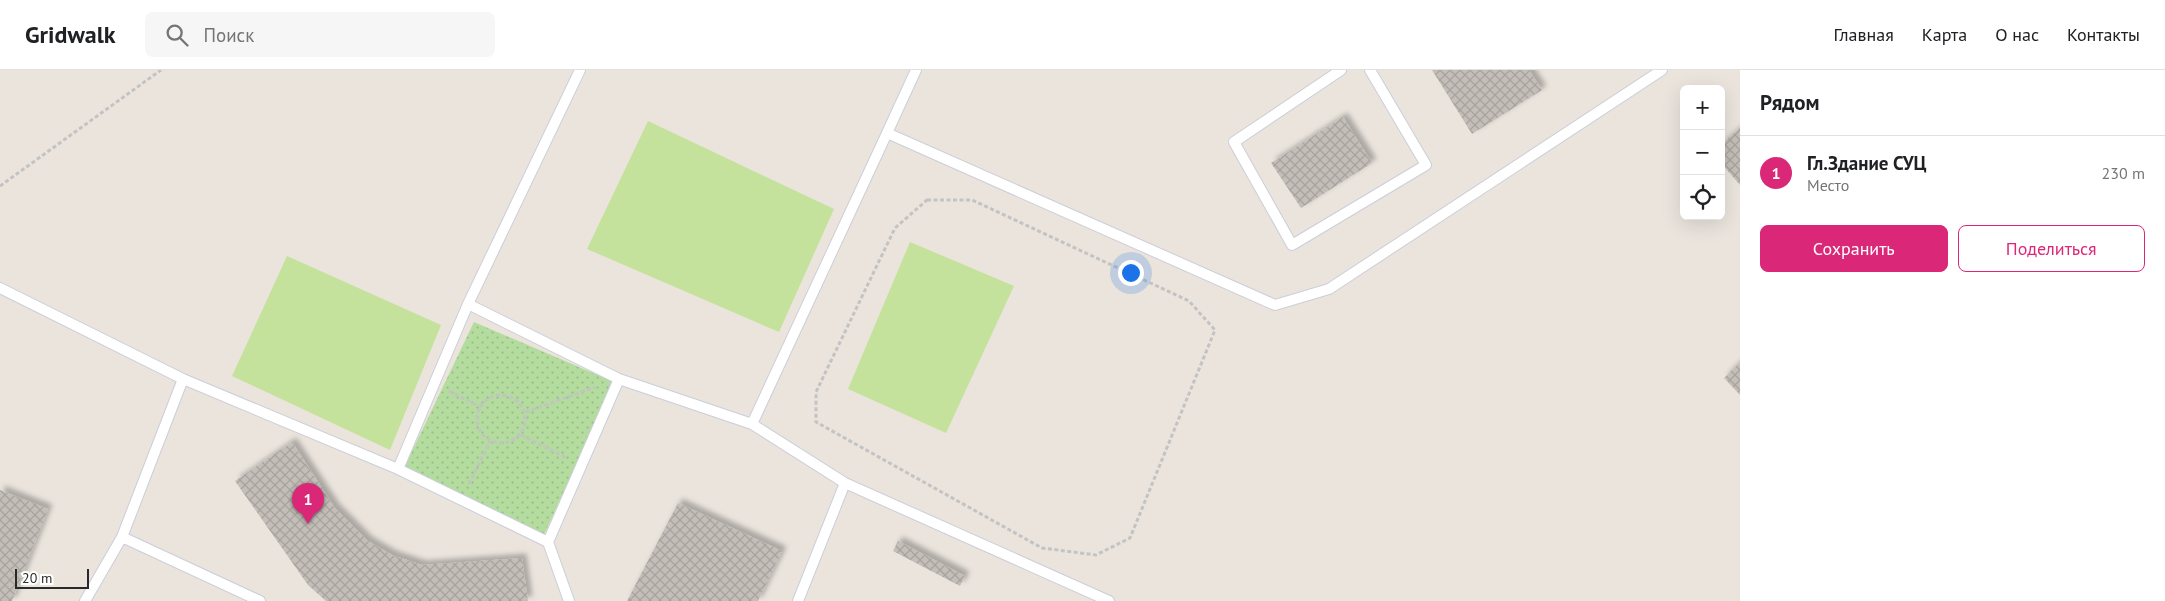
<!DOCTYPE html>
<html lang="ru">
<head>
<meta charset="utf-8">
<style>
  body { margin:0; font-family:"PT Sans",sans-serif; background:#f6f6f6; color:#202124 }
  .controls { position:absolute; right:15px; top:15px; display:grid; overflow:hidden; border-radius:8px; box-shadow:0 5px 20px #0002 }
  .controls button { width:45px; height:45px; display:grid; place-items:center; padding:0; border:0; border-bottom:1px solid #e0e0e0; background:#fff; color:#202124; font:25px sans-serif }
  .scale { position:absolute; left:15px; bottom:12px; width:74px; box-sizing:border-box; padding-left:5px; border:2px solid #292929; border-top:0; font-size:14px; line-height:18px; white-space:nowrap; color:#292929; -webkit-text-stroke:4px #fff; paint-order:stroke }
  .you { position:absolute; left:1130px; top:202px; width:18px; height:18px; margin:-12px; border:4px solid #fff; border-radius:50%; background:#1a73e8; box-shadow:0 0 0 8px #1a73e833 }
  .badge { display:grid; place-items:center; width:32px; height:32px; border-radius:50%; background:#db2777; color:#fff; font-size:16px; font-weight:700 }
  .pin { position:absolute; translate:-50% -41px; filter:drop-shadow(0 1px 2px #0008) }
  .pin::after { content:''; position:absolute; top:26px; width:18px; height:15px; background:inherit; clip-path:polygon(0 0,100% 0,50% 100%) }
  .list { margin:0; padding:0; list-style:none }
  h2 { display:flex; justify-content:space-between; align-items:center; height:65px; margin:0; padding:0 20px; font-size:21px }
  h2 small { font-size:16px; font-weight:400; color:#757577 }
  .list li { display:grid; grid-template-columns:32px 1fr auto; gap:15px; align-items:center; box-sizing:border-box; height:75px; padding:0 20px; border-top:1px solid #e0e0e0 }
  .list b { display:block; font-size:19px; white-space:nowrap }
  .list p { margin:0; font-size:16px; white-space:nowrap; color:#757577 }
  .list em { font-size:16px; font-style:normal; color:#757577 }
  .actions { display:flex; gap:10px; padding:15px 20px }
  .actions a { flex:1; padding:11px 0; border:1px solid #db2777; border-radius:8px; text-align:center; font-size:18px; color:#db2777 }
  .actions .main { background:#db2777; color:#fff }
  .icon { flex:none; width:28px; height:28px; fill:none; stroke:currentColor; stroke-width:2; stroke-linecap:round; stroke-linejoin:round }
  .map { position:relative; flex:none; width:1740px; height:531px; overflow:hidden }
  header { display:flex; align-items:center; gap:30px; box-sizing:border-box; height:70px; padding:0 25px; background:#fff; border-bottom:1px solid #e0e0e0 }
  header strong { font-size:24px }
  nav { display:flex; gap:28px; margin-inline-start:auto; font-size:18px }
  .search { width:350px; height:45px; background:#f6f6f6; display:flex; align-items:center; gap:12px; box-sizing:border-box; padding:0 18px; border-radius:8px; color:#757577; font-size:19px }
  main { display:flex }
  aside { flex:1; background:#fff }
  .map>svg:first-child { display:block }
  .grass { fill:url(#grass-dots) }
  .pitch { fill:#c4e29b }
  .building { fill:url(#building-cross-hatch); filter:url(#shadow) }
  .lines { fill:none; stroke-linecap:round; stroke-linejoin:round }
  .lane-casing { stroke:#cbceda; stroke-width:12 }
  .path { stroke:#c3c3c3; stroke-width:3; stroke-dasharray:4 2.5; stroke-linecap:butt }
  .lane { stroke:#fff; stroke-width:10 }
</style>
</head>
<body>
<header>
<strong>Gridwalk</strong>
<div class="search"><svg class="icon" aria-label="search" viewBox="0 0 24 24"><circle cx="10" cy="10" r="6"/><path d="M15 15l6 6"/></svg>Поиск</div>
<nav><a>Главная</a><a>Карта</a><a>О нас</a><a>Контакты</a></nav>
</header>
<main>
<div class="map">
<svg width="1740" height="531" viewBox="0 0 1740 531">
  <defs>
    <pattern id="grass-dots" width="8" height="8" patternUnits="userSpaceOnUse" patternTransform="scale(1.25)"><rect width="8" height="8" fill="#b3dc9e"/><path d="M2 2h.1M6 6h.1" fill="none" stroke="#9abd88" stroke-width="1.8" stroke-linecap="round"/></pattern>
    <pattern id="building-cross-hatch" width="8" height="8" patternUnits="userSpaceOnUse" patternTransform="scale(1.25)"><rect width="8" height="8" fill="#c3beb8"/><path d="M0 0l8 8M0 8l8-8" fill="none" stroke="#a8a39e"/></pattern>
    <filter id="shadow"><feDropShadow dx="4.5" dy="-4.5" stdDeviation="2.5" flood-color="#0004"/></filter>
  </defs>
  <rect width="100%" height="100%" fill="#eae4dd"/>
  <path class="grass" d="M 474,252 L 614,312 L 543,467 L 404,398 Z"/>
  <path class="pitch" d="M 648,51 L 834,139 L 779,262 L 587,179 Z
    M 910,172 L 1014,216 L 946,363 L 848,319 Z
    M 287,186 L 441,255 L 390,380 L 232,306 Z"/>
  <path class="building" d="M 1432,0 L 1529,0 L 1542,20 L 1472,64 Z
    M 1343,47 L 1372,93 L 1301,138 L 1271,93 Z
    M 1740,58 L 1740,115 L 1721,93 L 1721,75 Z
    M 1740,292 L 1740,325 L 1724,308 Z
    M 292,372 L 335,438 L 368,471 L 392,485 L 422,495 L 522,488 L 528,531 L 326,531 L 308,515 L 235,411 Z
    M 0,420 L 48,439 L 12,531 L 0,531 Z
    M 678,433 L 782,481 L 758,531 L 627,531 Z
    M 898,471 L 965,506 L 960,516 L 893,481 Z"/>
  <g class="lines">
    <g class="lane-casing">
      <path id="lane" d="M 1341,0 L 1234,72 L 1292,175 L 1426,95 L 1370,0
        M 887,63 L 916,0
        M 0,218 L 183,309 L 398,399 L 548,472
        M 468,234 L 580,0
        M 752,354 L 845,413 L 1109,531
        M 398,399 L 468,234 L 619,309 L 752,354 L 887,63 L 1275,235 L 1329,219 L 1662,0
        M 122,467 L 260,531
        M 85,531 L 122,467 L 183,309
        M 569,531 L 548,472 L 619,309
        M 798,531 L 845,413"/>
    </g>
    <path class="path" d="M 0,116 L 161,0
      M 927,130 L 972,130 L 1189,231 L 1215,260 L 1130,468 L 1096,485 L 1042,478 L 816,352 L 816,322 L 895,158 Z
      M 449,321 L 479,336
      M477 349a24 24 0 1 1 48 0a24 24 0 1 1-48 0Z
      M 526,342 L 595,317
      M 521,365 L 567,388
      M 469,414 L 490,371"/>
    <use href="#lane" class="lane"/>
  </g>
</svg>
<div class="controls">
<button>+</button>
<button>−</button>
<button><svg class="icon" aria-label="locate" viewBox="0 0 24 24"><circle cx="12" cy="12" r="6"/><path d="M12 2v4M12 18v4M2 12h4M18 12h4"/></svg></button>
</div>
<div class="scale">20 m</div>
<div class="you"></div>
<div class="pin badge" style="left:308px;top:454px">1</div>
</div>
<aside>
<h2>Рядом<small></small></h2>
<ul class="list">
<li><span class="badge">1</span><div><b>Гл.Здание СУЦ</b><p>Место</p></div><em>230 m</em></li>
</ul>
<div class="actions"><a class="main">Сохранить</a><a>Поделиться</a></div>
</aside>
</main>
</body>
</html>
